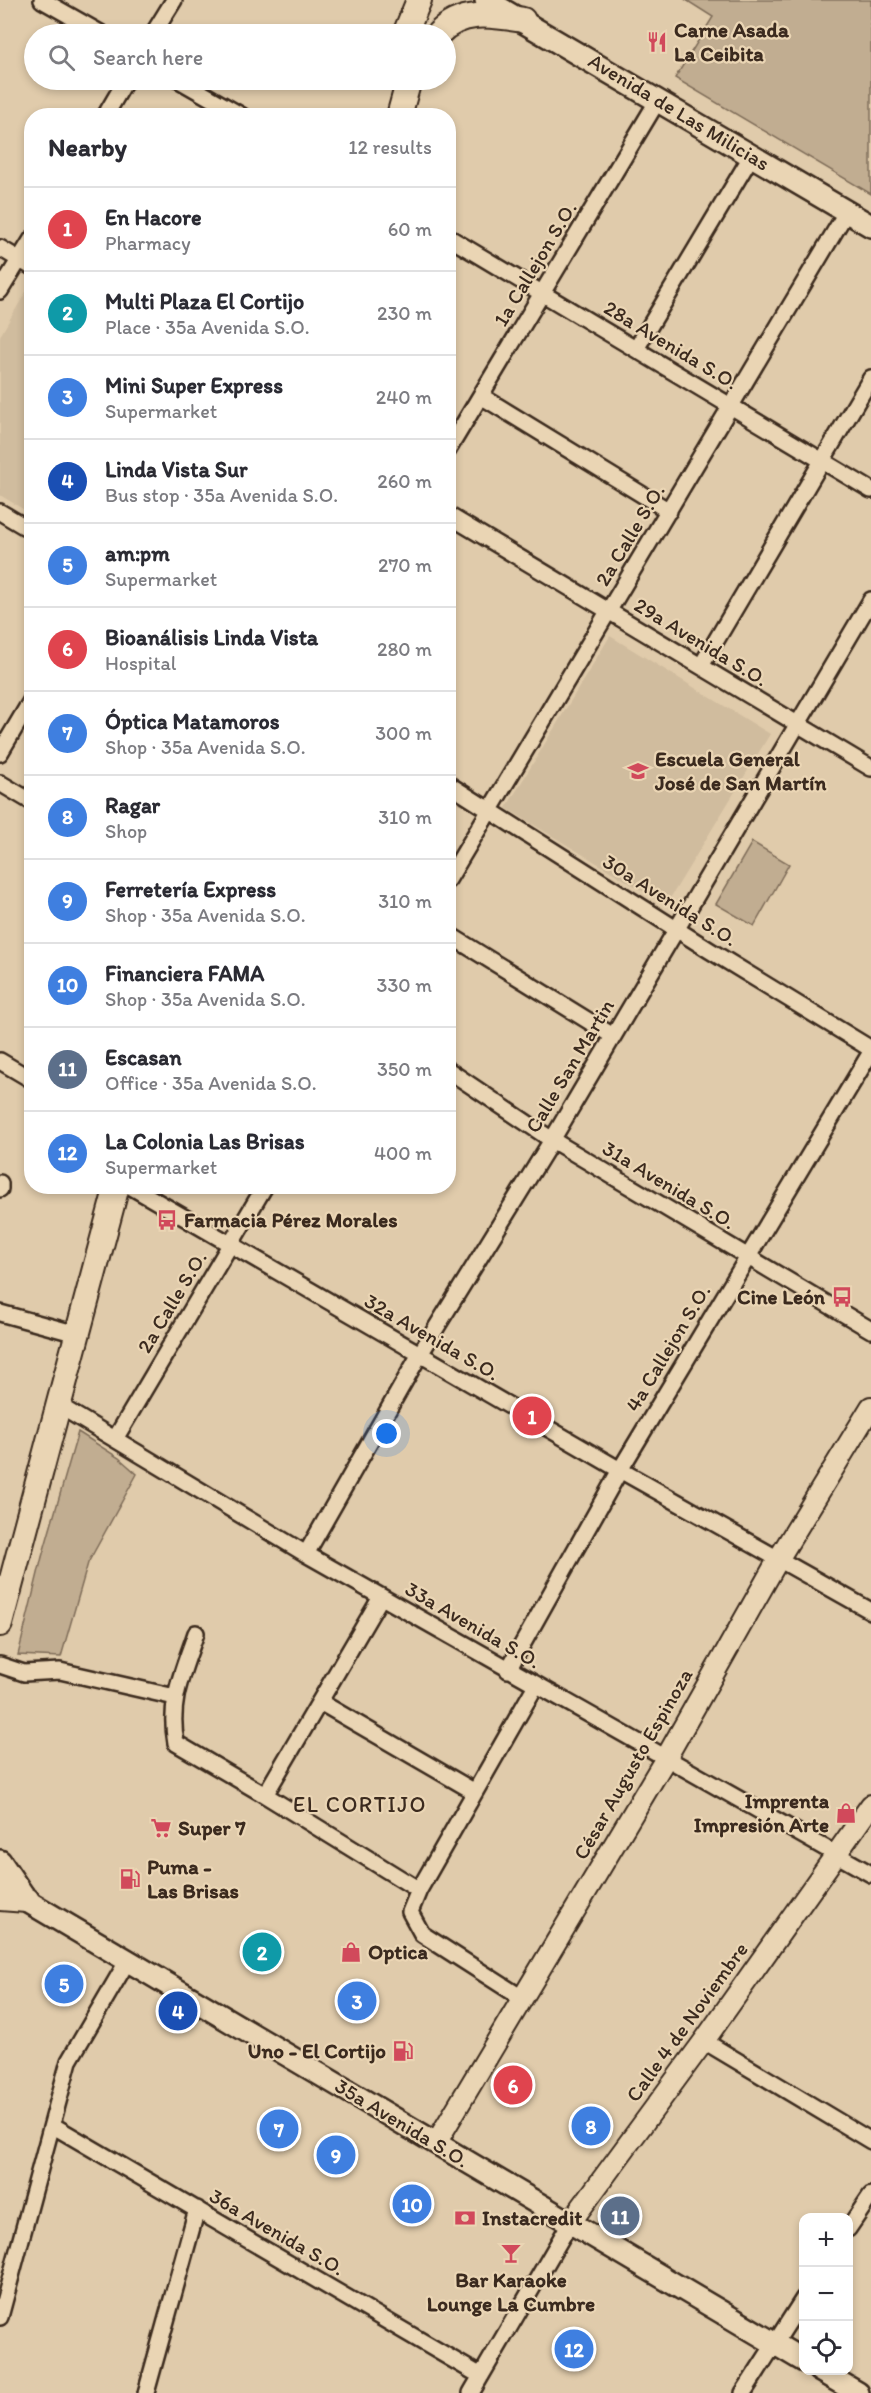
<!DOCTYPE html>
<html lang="en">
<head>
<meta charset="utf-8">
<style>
  body { margin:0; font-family:Itim,sans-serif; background:#f7f7f7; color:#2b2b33 }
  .controls { position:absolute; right:18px; bottom:18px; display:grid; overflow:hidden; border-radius:12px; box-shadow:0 3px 9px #0003 }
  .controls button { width:54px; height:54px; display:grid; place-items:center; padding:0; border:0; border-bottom:2px solid #e1e1e2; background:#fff; color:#2b2b33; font:30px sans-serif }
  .you { position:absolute; left:387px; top:1434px; width:21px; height:21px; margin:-15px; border:4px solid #fff; border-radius:50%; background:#1a73e8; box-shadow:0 0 0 9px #1a73e833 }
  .badge { display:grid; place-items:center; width:39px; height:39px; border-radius:50%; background:#b45309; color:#fff; font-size:20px; font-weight:700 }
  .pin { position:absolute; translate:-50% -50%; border:3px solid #fff; box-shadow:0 2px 6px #0006 }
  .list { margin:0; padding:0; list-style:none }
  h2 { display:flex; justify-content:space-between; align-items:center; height:78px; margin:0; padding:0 24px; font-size:26px }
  h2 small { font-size:20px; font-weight:400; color:#7c7c81 }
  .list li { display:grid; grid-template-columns:39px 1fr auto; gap:18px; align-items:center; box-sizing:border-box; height:84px; padding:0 24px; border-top:2px solid #e1e1e2 }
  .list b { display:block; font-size:22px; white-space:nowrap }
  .list p { margin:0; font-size:20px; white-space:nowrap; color:#7c7c81 }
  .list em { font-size:20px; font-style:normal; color:#7c7c81 }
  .icon { flex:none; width:33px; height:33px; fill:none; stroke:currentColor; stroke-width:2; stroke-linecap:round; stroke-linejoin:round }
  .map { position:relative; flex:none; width:871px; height:2393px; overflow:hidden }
  .search { position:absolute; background:#fff; box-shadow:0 3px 9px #0003; left:24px; top:24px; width:432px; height:66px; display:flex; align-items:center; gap:15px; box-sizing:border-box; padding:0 21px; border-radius:33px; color:#7c7c81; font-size:22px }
  .panel { position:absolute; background:#fff; box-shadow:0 3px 9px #0003; left:24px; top:108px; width:432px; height:1086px; border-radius:24px }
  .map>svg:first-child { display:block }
  .built { fill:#d0bc9e }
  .green { fill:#c1ad91; stroke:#7e6c58; stroke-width:1.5 }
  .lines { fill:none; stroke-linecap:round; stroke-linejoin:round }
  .minor-casing { stroke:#3b2a1e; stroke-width:20 }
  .tertiary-casing { stroke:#3b2a1e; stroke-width:24 }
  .secondary-casing { stroke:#3b2a1e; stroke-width:26 }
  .primary-casing { stroke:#3b2a1e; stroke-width:28 }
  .minor { stroke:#ead5b4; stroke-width:15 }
  .tertiary { stroke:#ead5b4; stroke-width:20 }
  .secondary { stroke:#ead5b4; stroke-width:21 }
  .primary { stroke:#ead5b4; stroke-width:24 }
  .labels { text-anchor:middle; stroke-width:4.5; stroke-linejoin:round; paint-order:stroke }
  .poi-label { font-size:21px; font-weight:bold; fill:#3b2a1e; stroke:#ead5b4; text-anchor:start }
  .street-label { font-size:21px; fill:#3b2a1e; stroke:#ead5b4 }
  .neighbourhood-label { font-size:22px; letter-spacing:1.5px; fill:#3b2a1e; stroke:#ead5b4 }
</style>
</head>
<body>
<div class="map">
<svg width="871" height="2393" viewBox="0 0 871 2393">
  <rect width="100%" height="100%" fill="#e0cbab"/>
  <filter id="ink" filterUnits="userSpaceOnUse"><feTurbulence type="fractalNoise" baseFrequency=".0167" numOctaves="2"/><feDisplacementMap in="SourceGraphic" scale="12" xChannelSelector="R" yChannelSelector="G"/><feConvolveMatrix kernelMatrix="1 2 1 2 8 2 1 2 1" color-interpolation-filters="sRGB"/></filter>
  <g filter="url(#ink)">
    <path class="built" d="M 27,290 L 32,293 L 31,514 L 0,495 L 0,336 Z
      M 610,636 L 770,734 L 666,905 L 506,808 Z"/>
    <path class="green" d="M 686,0 L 871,0 L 871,194 L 675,78 L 713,17 Z
      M 752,842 L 789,864 L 754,926 L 716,904 Z
      M 78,1432 L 119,1458 L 137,1474 L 88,1563 L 61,1657 L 18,1655 L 42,1557 Z"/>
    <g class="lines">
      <g class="minor-casing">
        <path id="minor" d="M 42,0 L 102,34
          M 153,34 L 174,0
          M 179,80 L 242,116
          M 105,116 L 126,80
          M 448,237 L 871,490
          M 0,248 L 32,267
          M 0,291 L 32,239
          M 636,349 L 752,155
          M 481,396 L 669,511
          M 448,450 L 658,100
          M 0,512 L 32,531
          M 448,515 L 871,768
          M 701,666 L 871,378
          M 0,753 L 32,699
          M 0,783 L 32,802
          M 448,784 L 709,950 L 871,1049
          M 448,880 L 847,211
          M 448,934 L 613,1036
          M 0,1061 L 32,1080
          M 448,1070 L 552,1140 L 871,1330
          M 0,1183 L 0,1189
          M 130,1186 L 620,1470 L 871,1611
          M 0,1313 L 77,1334
          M 58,1405 L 306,1554 L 871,1874
          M 115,1439 L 265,1186
          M 306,1554 L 420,1354 L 552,1140 L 871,600
          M 196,1633 C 183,1672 168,1701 176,1743 L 265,1795 L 419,1890
          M 0,1665 L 24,1673 L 60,1671 L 175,1697
          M 508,1670 L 620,1470 L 871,1052
          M 320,1702 L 475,1792
          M 265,1795 L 381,1597
          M 522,1998 L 422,1934 L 410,1912 L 419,1890 L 536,1685
          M 704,2041 L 871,2141
          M 52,2125 L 481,2376
          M 848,2229 L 871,2195
          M 0,2317 L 69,2061 L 128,1960
          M 146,2393 L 197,2209
          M 471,2393 L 570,2223
          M 743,2393 L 804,2298"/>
      </g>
      <g class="tertiary-casing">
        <path id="tertiary" d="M 436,2143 L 666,1758 L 779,1558 L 871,1407
          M 570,2223 L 704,2041 L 871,1805"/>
      </g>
      <g class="secondary-casing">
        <path id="secondary" d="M 486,0 L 871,226
          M 0,1861 L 23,1895
          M 0,1885 L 804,2361
          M 819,2370 L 858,2393"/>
      </g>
      <g class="primary-casing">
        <path id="primary" d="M 405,34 L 419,0
          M 438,34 C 462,9 492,15 523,20
          M 399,116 L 409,80
          M 0,1624 L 117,1186
          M 0,1898 L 27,1900"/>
      </g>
      <use href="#minor" class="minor"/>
      <use href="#tertiary" class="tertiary"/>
      <use href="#secondary" class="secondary"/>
      <use href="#primary" class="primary"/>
    </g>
  </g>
  <defs>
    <g id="restaurant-bare" transform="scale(1.62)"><path d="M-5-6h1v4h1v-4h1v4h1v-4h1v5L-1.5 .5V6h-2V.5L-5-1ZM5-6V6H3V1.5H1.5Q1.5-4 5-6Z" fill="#d1495b" stroke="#ead5b4" stroke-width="2.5" paint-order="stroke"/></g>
    <g id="school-bare" transform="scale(1.62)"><path d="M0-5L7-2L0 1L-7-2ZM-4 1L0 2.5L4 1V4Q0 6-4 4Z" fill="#d1495b" stroke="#ead5b4" stroke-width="2.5" paint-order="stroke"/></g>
    <g id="bus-bare" transform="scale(1.62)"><path d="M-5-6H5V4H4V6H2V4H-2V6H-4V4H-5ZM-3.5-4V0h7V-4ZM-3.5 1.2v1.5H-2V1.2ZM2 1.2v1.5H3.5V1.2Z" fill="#d1495b" stroke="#ead5b4" stroke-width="2.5" paint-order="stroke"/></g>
    <g id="shop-bare" transform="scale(1.62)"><path d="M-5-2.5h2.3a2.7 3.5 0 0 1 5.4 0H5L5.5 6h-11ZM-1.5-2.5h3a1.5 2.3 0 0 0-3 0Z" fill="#d1495b" stroke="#ead5b4" stroke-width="2.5" paint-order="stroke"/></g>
    <g id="supermarket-bare" transform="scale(1.62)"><path d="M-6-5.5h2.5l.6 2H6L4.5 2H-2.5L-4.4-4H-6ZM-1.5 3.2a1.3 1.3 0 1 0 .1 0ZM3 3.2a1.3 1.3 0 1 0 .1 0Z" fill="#d1495b" stroke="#ead5b4" stroke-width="2.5" paint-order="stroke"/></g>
    <g id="fuel-bare" transform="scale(1.62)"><path d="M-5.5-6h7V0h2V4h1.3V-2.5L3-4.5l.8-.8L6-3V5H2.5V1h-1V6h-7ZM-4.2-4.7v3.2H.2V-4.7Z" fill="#d1495b" stroke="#ead5b4" stroke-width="2.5" paint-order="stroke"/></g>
    <g id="bank-bare" transform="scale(1.62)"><path d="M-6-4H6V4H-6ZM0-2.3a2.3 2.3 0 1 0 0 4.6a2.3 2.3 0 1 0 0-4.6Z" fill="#d1495b" stroke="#ead5b4" stroke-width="2.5" paint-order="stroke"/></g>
    <g id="bar-bare" transform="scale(1.62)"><path d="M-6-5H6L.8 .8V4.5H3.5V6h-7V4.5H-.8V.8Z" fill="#d1495b" stroke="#ead5b4" stroke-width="2.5" paint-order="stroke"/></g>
  </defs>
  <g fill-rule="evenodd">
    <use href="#restaurant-bare" x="657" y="42"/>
    <use href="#school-bare" x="638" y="771"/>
    <use href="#bus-bare" x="167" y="1220"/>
    <use href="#bus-bare" x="842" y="1297"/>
    <use href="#shop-bare" x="846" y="1813"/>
    <use href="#supermarket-bare" x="161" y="1828"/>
    <use href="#fuel-bare" x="130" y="1879"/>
    <use href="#shop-bare" x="351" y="1952"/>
    <use href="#fuel-bare" x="403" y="2051"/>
    <use href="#bank-bare" x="465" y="2218"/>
    <use href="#bar-bare" x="511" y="2253"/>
  </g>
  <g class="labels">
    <g class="poi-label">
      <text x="674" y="37">Carne Asada<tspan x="674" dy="24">La Ceibita</tspan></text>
      <text x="655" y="766">Escuela General<tspan x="655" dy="24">José de San Martín</tspan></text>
      <text x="184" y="1227">Farmacia Pérez Morales</text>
      <text x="825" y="1304" text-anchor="end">Cine León</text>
      <text x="829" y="1808" text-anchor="end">Imprenta<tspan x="829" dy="24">Impresión Arte</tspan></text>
      <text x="178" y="1835">Super 7</text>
      <text x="147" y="1874">Puma -<tspan x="147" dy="24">Las Brisas</tspan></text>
      <text x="368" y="1959">Optica</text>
      <text x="386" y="2058" text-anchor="end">Uno - El Cortijo</text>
      <text x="482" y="2225">Instacredit</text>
      <text x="511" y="2287" text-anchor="middle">Bar Karaoke<tspan x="511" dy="24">Lounge La Cumbre</tspan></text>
    </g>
    <g class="street-label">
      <text transform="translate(679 112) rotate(31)" y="7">Avenida de Las Milicias</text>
      <text transform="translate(535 264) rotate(-59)" y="7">1a Callejon S.O.</text>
      <text transform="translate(671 345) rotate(31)" y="7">28a Avenida S.O.</text>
      <text transform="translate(630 535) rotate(-59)" y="7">2a Calle S.O.</text>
      <text transform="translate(701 642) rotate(31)" y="7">29a Avenida S.O.</text>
      <text transform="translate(670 900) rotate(32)" y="7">30a Avenida S.O.</text>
      <text transform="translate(570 1066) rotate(-59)" y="7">Calle San Martin</text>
      <text transform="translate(669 1185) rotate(31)" y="7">31a Avenida S.O.</text>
      <text transform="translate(172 1302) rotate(-59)" y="7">2a Calle S.O.</text>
      <text transform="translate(432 1337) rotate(30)" y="7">32a Avenida S.O.</text>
      <text transform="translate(668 1348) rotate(-59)" y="7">4a Callejon S.O.</text>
      <text transform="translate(473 1625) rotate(30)" y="7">33a Avenida S.O.</text>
      <text transform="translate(633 1764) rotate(-60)" y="7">César Augusto Espinoza</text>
      <text transform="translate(687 2022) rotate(-54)" y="7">Calle 4 de Noviembre</text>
      <text transform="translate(402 2123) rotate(31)" y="7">35a Avenida S.O.</text>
      <text transform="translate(277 2232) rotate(30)" y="7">36a Avenida S.O.</text>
    </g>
    <g class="neighbourhood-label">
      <text x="360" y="1812">EL CORTIJO</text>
    </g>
  </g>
</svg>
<div class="controls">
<button>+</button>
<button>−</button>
<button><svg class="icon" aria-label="locate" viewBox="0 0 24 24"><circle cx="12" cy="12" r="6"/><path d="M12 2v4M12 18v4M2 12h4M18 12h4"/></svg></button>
</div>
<div class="you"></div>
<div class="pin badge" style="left:532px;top:1416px;background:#e0444e">1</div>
<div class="pin badge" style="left:262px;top:1952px;background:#0f9aa8">2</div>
<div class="pin badge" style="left:357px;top:2001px;background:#3f7fe0">3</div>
<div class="pin badge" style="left:178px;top:2011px;background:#1a4fb4">4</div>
<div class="pin badge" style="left:64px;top:1984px;background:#3f7fe0">5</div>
<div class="pin badge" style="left:513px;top:2085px;background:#e0444e">6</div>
<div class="pin badge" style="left:279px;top:2129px;background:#3f7fe0">7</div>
<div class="pin badge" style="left:591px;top:2126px;background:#3f7fe0">8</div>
<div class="pin badge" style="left:336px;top:2155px;background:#3f7fe0">9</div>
<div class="pin badge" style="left:412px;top:2204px;background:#3f7fe0">10</div>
<div class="pin badge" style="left:620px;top:2216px;background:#5c6f8a">11</div>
<div class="pin badge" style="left:574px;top:2349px;background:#3f7fe0">12</div>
<div class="search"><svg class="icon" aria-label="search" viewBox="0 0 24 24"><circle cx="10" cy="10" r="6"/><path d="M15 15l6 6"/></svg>Search here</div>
<section class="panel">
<h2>Nearby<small>12 results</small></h2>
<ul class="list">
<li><span class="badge" style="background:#e0444e">1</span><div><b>En Hacore</b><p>Pharmacy</p></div><em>60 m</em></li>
<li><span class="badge" style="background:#0f9aa8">2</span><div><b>Multi Plaza El Cortijo</b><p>Place · 35a Avenida S.O.</p></div><em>230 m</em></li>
<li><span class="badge" style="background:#3f7fe0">3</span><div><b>Mini Super Express</b><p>Supermarket</p></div><em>240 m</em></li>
<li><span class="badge" style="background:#1a4fb4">4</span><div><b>Linda Vista Sur</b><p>Bus stop · 35a Avenida S.O.</p></div><em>260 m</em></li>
<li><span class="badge" style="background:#3f7fe0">5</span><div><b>am:pm</b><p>Supermarket</p></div><em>270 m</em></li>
<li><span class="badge" style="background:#e0444e">6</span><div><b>Bioanálisis Linda Vista</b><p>Hospital</p></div><em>280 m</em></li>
<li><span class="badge" style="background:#3f7fe0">7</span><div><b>Óptica Matamoros</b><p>Shop · 35a Avenida S.O.</p></div><em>300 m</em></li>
<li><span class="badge" style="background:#3f7fe0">8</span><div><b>Ragar</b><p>Shop</p></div><em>310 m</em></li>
<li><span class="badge" style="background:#3f7fe0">9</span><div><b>Ferretería Express</b><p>Shop · 35a Avenida S.O.</p></div><em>310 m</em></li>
<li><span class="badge" style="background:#3f7fe0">10</span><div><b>Financiera FAMA</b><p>Shop · 35a Avenida S.O.</p></div><em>330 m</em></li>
<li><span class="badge" style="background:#5c6f8a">11</span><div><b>Escasan</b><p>Office · 35a Avenida S.O.</p></div><em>350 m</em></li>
<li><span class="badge" style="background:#3f7fe0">12</span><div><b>La Colonia Las Brisas</b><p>Supermarket</p></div><em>400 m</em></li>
</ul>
</section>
</div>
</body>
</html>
